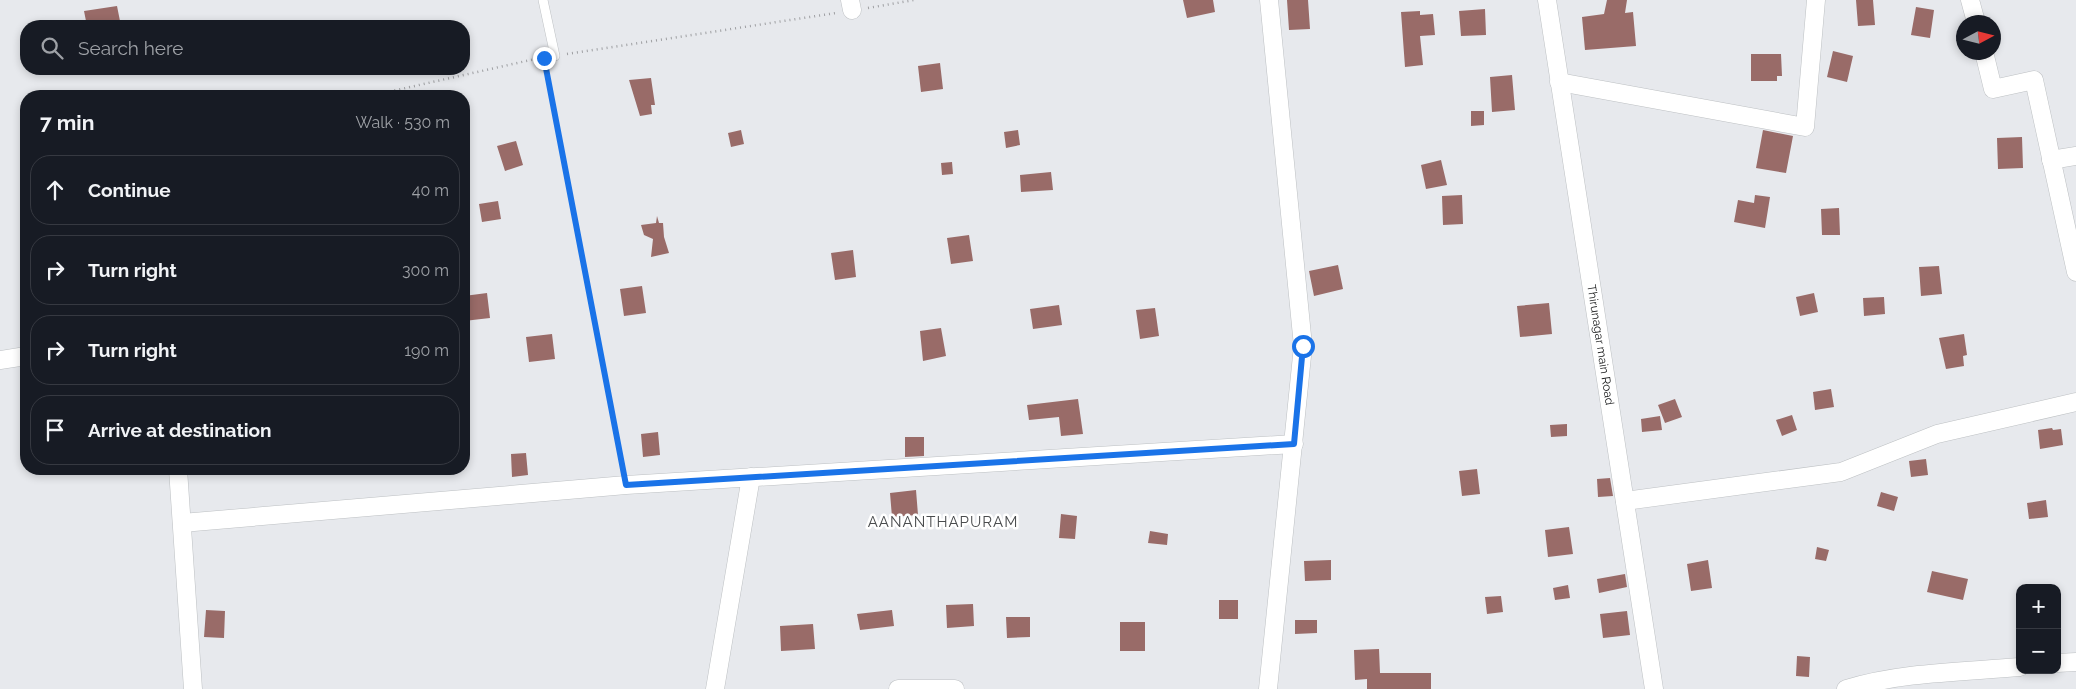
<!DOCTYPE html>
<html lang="en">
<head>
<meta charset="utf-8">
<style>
  body { margin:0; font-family:Raleway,sans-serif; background:#20242c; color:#f1f3f6 }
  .controls { position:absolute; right:15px; bottom:15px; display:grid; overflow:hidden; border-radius:10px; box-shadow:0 2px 8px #0003 }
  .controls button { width:45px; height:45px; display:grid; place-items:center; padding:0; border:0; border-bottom:1px solid #363941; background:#171b24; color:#f1f3f6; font:25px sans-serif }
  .compass { position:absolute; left:1956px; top:15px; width:45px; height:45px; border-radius:50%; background:#171b24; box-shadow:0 2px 8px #0003; rotate:83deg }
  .stop { position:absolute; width:15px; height:15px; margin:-11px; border:4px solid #1a73e8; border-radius:50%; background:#fff }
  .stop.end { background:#1a73e8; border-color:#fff; box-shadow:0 1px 5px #0008 }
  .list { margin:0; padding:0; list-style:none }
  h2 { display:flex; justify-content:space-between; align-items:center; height:65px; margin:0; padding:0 20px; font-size:21px }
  h2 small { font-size:16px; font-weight:400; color:#9ea1a6 }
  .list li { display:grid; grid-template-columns:32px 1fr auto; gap:15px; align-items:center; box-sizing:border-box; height:70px; margin:0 10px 10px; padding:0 10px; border:1px solid #363941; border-radius:20px }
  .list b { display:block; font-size:19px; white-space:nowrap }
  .list em { font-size:16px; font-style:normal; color:#9ea1a6 }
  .icon { flex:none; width:28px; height:28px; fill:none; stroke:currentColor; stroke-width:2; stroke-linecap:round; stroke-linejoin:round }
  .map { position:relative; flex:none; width:2076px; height:689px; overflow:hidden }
  .search { position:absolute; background:#171b24; box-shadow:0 2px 8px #0003; left:20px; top:20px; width:450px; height:55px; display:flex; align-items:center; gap:12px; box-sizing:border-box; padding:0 18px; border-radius:20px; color:#9ea1a6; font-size:19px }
  .panel { position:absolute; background:#171b24; box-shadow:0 2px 8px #0003; left:20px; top:90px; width:450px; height:385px; border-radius:20px }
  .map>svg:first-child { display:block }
  .building { fill:#996b68 }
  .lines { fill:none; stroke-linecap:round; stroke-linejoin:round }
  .lane-casing { stroke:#bdc0c3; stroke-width:10 }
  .street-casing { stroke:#bdc0c3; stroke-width:19 }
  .path { stroke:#9e9fa2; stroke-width:2.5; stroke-dasharray:1 4; stroke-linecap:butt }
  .lane { stroke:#fff; stroke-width:9 }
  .street { stroke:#fff; stroke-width:18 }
  .route { stroke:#1a73e8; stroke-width:6 }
  .labels { text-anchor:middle; stroke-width:5; stroke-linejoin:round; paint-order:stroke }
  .street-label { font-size:12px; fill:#171819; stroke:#fff }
  .quarter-label { font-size:15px; letter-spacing:1px; fill:#4a4c4e; stroke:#fff }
</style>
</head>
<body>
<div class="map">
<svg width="2076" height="689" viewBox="0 0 2076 689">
  <rect width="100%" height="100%" fill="#e7e9ed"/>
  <path class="building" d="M 1183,0 L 1213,0 L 1215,12 L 1187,18 Z
    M 1287,0 L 1308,0 L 1310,29 L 1289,30 Z
    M 1607,0 L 1627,0 L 1625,13 L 1633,12 L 1636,46 L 1585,50 L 1582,17 L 1604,14 Z
    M 1856,0 L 1873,0 L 1875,25 L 1858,26 Z
    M 117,6 L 121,26 L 87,26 L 84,11 Z
    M 1916,7 L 1934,10 L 1930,38 L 1911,35 Z
    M 1485,9 L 1486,35 L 1461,36 L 1459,11 Z
    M 1420,11 L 1420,15 L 1433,14 L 1435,35 L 1420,36 L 1423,65 L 1405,67 L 1401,12 Z
    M 1833,51 L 1853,56 L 1847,82 L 1827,77 Z
    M 1751,54 L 1781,54 L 1782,76 L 1777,76 L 1777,81 L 1751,81 Z
    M 940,63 L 943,89 L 921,92 L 918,66 Z
    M 1512,75 L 1515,110 L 1492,112 L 1490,77 Z
    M 651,78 L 655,105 L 651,105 L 652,114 L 640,116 L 629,80 Z
    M 1471,111 L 1484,111 L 1484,125 L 1471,126 Z
    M 741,130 L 744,144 L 731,147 L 728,133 Z
    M 1018,130 L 1020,145 L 1006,148 L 1004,132 Z
    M 1763,130 L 1793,136 L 1786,173 L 1756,168 Z
    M 2022,137 L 2023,168 L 1998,169 L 1997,138 Z
    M 516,141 L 523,165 L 505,171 L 497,146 Z
    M 1441,160 L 1447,185 L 1426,189 L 1421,165 Z
    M 952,162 L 953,174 L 942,175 L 941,163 Z
    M 1051,172 L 1053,190 L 1021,192 L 1020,175 Z
    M 1462,195 L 1463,224 L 1443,225 L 1442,196 Z
    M 1755,195 L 1770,197 L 1765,228 L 1734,222 L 1738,200 L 1754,203 Z
    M 498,201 L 501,219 L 482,222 L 479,204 Z
    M 1839,208 L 1840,235 L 1822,235 L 1821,209 Z
    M 657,216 L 659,223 L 663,223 L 664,237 L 669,253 L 651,257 L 653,239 L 644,235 L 641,225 L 656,223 Z
    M 969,235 L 973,261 L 951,264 L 947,238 Z
    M 853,250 L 856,277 L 835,280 L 831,253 Z
    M 1338,265 L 1343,289 L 1314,296 L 1309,271 Z
    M 1939,266 L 1942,294 L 1921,296 L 1919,267 Z
    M 642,286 L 646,313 L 624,316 L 620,289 Z
    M 487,293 L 490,318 L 464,321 L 464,296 Z
    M 1814,293 L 1818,312 L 1800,316 L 1796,297 Z
    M 1884,297 L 1885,314 L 1864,316 L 1863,298 Z
    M 1549,303 L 1552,334 L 1520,337 L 1517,306 Z
    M 1059,305 L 1062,325 L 1033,329 L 1030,309 Z
    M 1155,308 L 1159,336 L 1140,339 L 1136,310 Z
    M 941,328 L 946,356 L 923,361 L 920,331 Z
    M 552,334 L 555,359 L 529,362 L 526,337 Z
    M 1964,334 L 1967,355 L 1963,356 L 1964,366 L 1946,369 L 1939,338 Z
    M 1831,389 L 1834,407 L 1815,410 L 1813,392 Z
    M 1078,399 L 1083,434 L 1061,436 L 1059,417 L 1029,420 L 1027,405 Z
    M 1675,399 L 1682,417 L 1665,423 L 1658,405 Z
    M 1792,415 L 1797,430 L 1782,436 L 1776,420 Z
    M 1660,416 L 1662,430 L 1642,432 L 1641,419 Z
    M 1567,424 L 1567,436 L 1551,437 L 1550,425 Z
    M 2052,428 L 2053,430 L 2061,429 L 2063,445 L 2040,449 L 2038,430 Z
    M 658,432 L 660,455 L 643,457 L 641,434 Z
    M 905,437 L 924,437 L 924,456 L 905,457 Z
    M 526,453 L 528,475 L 512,477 L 511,454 Z
    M 1926,459 L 1928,475 L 1911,477 L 1909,461 Z
    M 1477,469 L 1480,494 L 1462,496 L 1459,471 Z
    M 1610,478 L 1613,496 L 1598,497 L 1597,479 Z
    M 916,490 L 918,515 L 892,517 L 890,493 Z
    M 1881,492 L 1898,497 L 1894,511 L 1877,506 Z
    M 2046,500 L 2048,517 L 2029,519 L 2027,503 Z
    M 1061,514 L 1077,516 L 1075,539 L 1059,538 Z
    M 1569,527 L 1573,554 L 1548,557 L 1545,530 Z
    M 1150,531 L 1168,534 L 1167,545 L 1148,543 Z
    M 1817,547 L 1829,550 L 1826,561 L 1815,559 Z
    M 1331,560 L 1331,580 L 1305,581 L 1304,561 Z
    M 1708,560 L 1712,588 L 1691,591 L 1687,564 Z
    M 1932,571 L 1968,579 L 1963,600 L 1927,592 Z
    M 1625,574 L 1627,587 L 1599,593 L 1597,579 Z
    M 1568,585 L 1570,598 L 1555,600 L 1553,588 Z
    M 1501,596 L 1503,612 L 1487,614 L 1485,597 Z
    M 1219,600 L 1238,600 L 1238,619 L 1219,619 Z
    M 973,604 L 974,626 L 947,628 L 946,605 Z
    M 206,610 L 225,611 L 224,638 L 204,637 Z
    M 892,610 L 894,626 L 860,630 L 857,614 Z
    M 1627,611 L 1630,635 L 1603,638 L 1600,614 Z
    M 1006,617 L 1030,617 L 1030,637 L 1007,638 Z
    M 1295,620 L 1317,620 L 1317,633 L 1295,634 Z
    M 1120,622 L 1145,622 L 1145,651 L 1120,651 Z
    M 813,624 L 815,649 L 781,651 L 780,626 Z
    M 1379,649 L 1380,673 L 1431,673 L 1431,689 L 1367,689 L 1367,679 L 1355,680 L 1354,650 Z
    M 1797,656 L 1810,657 L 1809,677 L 1796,676 Z"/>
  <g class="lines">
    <g class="lane-casing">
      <path id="lane" d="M 543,0 L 555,56"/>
    </g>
    <g class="street-casing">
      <g id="street">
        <path d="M 850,0 L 852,10"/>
        <path id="s1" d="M 1547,0 L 1654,689"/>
        <path d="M 1970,0 L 1976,22"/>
        <path d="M 1984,52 L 1993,89 L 2034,80 L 2076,272"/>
        <path d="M 1559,82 L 1805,127 L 1816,0"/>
        <path d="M 2051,160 L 2076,156"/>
        <path d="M 0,360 L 26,356"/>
        <path d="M 178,469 L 193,689"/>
        <path d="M 1625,501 L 1841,472 L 1937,434 L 2076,402"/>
        <path d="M 182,523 L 626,485 L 1294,444"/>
        <path d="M 2057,663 L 2076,662"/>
        <path d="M 715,689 L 751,477"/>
        <path d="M 898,689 L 955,689"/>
        <path d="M 1268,689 L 1303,346 L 1269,0"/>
        <path d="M 1846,689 C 1902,672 1962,672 2020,667"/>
      </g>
    </g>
    <path class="path" d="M 868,8 L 914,0
      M 567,54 L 836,13
      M 545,63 L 623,470
      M 370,96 L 544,57"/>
    <use href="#lane" class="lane"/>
    <use href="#street" class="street"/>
  </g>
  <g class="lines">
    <path class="route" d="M 544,58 L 626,485 L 1294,444 L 1303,346"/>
  </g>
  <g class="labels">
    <g class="street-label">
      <text dy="4" stroke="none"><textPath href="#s1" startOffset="349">Thirunagar main Road</textPath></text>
    </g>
    <g class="quarter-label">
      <text x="943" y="527">AANANTHAPURAM</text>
    </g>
  </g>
</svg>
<div class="controls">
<button>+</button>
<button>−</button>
</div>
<svg class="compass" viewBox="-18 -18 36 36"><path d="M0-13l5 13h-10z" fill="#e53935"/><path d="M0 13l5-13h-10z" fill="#9ea1a6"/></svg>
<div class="stop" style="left:1303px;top:346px"></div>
<div class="stop end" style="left:544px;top:58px"></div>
<div class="search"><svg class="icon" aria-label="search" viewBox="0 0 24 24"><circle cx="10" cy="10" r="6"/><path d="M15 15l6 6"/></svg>Search here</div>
<section class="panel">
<h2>7 min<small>Walk · 530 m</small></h2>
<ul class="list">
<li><svg class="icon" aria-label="ahead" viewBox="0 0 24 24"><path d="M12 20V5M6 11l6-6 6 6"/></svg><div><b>Continue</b></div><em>40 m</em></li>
<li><svg class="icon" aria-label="right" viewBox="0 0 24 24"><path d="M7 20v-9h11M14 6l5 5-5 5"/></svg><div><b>Turn right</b></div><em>300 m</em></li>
<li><svg class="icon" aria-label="right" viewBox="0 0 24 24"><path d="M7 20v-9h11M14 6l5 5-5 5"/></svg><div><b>Turn right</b></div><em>190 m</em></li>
<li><svg class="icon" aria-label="arrive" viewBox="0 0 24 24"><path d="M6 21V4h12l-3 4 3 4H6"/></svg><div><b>Arrive at destination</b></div></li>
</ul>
</section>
</div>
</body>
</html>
